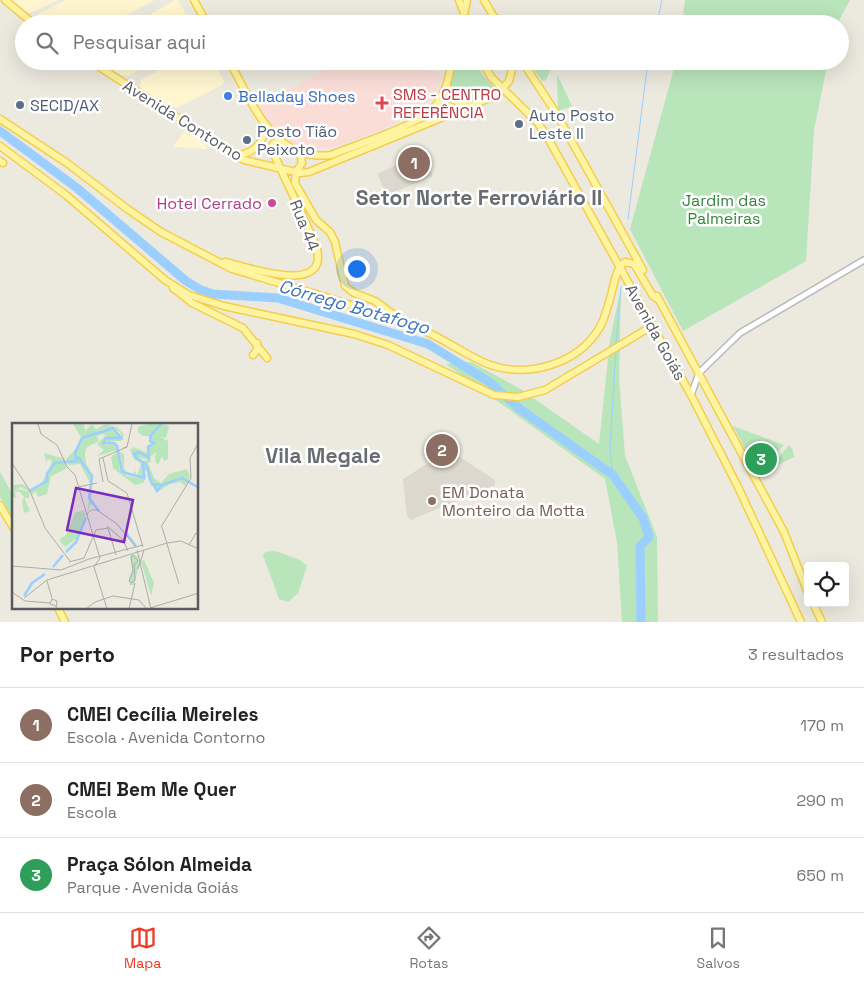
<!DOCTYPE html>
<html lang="pt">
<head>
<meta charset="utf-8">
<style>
  body { margin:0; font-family:"Space Grotesk",sans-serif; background:#f2f2f2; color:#222 }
  .controls { position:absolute; right:15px; bottom:15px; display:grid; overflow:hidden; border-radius:5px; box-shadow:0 5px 20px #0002 }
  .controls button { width:45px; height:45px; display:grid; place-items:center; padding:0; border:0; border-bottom:1px solid #e0e0e0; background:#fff; color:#222; font:25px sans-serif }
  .you { position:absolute; left:356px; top:268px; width:18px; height:18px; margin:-12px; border:4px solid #fff; border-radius:50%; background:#1a73e8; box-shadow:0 0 0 8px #1a73e833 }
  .badge { display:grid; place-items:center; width:32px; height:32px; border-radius:50%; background:#ed3c23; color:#fff; font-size:16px; font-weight:700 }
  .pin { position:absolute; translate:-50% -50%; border:2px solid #fff; box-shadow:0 1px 5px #0006 }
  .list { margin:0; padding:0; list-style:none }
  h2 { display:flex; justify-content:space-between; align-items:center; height:65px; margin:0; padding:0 20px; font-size:21px }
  h2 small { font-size:16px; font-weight:400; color:#767676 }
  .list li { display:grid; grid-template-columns:32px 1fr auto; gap:15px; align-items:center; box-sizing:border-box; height:75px; padding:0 20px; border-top:1px solid #e0e0e0 }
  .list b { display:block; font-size:19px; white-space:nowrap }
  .list p { margin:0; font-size:16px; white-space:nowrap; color:#767676 }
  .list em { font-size:16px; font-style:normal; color:#767676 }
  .icon { flex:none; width:28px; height:28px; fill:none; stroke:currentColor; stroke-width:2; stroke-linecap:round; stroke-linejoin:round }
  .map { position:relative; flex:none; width:864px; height:622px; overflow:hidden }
  .search { position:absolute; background:#fff; box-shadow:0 5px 20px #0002; left:15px; right:15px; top:15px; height:55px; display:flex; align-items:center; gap:12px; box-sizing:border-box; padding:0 18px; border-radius:28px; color:#767676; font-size:19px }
  .sheet { height:290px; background:#fff }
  nav { display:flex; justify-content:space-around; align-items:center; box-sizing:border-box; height:70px; border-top:1px solid #e0e0e0; background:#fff; font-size:14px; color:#767676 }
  nav a { display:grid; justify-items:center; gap:2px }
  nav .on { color:#ed3c23 }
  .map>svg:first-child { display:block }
  .commercial { fill:#fff6d0 }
  .education { fill:#dcd8cd }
  .medical { fill:#fbddd8 }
  .green { fill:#b9e5bb }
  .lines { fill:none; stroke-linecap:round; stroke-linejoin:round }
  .stream { stroke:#9bcfff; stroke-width:1 }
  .river { stroke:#9bcfff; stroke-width:9 }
  .minor-casing { stroke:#b7b9be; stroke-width:8 }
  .major-casing { stroke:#f5ce4e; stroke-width:9 }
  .minor { stroke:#fff; stroke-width:5 }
  .major { stroke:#fff4a0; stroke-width:6 }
  .shop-dot { fill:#3f7fe0; stroke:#fff; stroke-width:2 }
  .health-dot { fill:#e0444e; stroke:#fff; stroke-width:2 }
  .service-dot { fill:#5c6f8a; stroke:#fff; stroke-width:2 }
  .hotel-dot { fill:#d1479c; stroke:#fff; stroke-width:2 }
  .education-dot { fill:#8d6e63; stroke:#fff; stroke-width:2 }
  .labels { text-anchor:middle; stroke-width:5; stroke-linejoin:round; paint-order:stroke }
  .health-label { font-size:16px; fill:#be3a42; stroke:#fff; text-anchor:start }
  .shop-label { font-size:16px; fill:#366cbe; stroke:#fff; text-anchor:start }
  .service-label { font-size:16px; fill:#4e5e75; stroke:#fff; text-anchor:start }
  .street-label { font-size:16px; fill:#585b60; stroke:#fff }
  .park-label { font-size:16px; fill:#32853a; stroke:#fff }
  .hotel-label { font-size:16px; fill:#b23c85; stroke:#fff; text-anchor:end }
  .education-label { font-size:16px; fill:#785e54; stroke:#fff; text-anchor:start }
  .water-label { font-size:18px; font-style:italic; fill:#3973bc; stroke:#fff }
  .district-label { font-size:21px; font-weight:bold; fill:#696d72; stroke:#fff }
  .inset-river { fill:none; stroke:#9bcfff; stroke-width:2.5 }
  .inset-road { fill:none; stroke:#adaca8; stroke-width:1 }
  .view { fill:#7b2cbf; fill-opacity:0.15; stroke:#7b2cbf; stroke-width:2.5 }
  .inset-edge { fill:none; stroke:#585b60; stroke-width:2.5 }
</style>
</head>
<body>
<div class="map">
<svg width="864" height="622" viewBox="0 0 864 622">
  <rect width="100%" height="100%" fill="#ece9de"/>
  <path class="commercial" d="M 9,0 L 58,0 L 28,14 L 22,13 Z
    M 66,0 L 155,0 L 108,24 L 48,24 L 37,15 Z
    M 175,0 L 178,0 L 192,24 L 134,24 Z
    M 100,61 L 155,61 L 128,76 L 120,75 Z
    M 175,61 L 213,61 L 224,81 L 222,85 L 177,108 L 170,107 L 140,88 L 141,80 Z
    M 185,130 L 207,146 L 207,149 L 173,147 Z"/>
  <path class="education" d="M 423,152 L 433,176 L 387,195 L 377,174 Z
    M 449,450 L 495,480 L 495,485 L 411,520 L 407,516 L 403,479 Z"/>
  <path class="medical" d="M 343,61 L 413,61 L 417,68 L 443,75 L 435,96 L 420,109 L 383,130 L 346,143 L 322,149 L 311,149 L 296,146 L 275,131 L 259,105 Z"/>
  <path class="green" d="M 685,0 L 850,0 L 837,24 L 682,24 Z
    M 453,61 L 476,61 L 482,74 L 496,90 L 468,103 L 463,104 L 452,97 L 449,81 Z
    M 528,61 L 548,61 L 550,71 L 546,80 L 542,81 Z
    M 676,61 L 828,61 L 814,130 L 806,261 L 683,331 L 630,229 Z
    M 557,74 L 572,106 L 558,111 Z
    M 621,287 L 619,378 L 625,456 L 657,537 L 658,622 L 622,622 L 617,542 L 605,479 L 446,364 L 471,362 L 519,388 L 599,444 L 610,340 Z
    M 733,426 L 784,445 L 758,474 Z
    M 789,445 L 793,450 L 794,457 L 768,470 Z
    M 0,472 L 14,497 L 14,521 L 0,497 Z
    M 275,551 L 300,560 L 307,566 L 298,593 L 288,602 L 279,599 L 263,555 L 265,552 Z"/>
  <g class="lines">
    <path class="stream" d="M 657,24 L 662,0
      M 628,219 L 648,61
      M 616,343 L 621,287
      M 613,475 L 610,448 L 616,350"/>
    <path class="river" d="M 0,131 L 77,188 L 186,281 L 201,290 L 213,294 L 278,298 L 428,344 L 488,381 L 520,409 L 613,475 L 643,518 L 649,537 L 640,546 L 641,622"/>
    <g class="minor-casing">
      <path id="minor" d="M 691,395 L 699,373 L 740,333 L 864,260"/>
    </g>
    <g class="major-casing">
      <path id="major" d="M 5,0 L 34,24
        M 194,0 L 207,24
        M 459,0 L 468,24
        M 484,0 L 498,24
        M 462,24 L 467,0
        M 90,61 L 244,160 L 300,173 L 309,172 L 497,95 L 509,81 L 514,61
        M 229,61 C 253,103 272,162 331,155 C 357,144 420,126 436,105 C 446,92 449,77 452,61
        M 482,61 L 491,77 L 538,123 L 549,140 L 691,395 L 738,487 L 801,622
        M 522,61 L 556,113 L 643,270
        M 447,85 L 450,98 L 468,107
        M 437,104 L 445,106 L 448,116
        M 0,119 L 67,163 L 126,208 L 161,232 L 232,269 C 292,287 353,304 413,326 C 438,335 459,351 483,362 C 523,380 577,366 600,327 C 609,310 611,291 617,273 L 620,266 L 625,262 L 634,264 L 653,296 L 659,300
        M 0,146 L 66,195 L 165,280 L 189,295 L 224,306 L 354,334 L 388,345 L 494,395 L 518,397 L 545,390 L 652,326
        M 300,153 L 302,163 L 296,172 L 295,183 L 316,220 L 330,232 L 335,242 L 345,286 L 354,293 L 375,301 L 401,320
        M 237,156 C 255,152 262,145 266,126
        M 0,161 L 3,163
        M 225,262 C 248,267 332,298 316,245 L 271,148 L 274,143 L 282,143
        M 173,288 L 192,303 L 243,328 L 267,358
        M 657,296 L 784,532 L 808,593
        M 253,355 L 257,350 L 257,343
        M 0,505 L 14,529
        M 813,603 L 822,622
        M 58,608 L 65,622"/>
    </g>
    <use href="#minor" class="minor"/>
    <use href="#major" class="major"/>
  </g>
  <circle class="shop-dot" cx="228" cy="96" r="5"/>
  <path class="health-dot" d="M379.5 95.5h5v5h5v5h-5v5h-5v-5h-5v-5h5z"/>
  <g class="service-dot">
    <circle cx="20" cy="105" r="5"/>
    <circle cx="519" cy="124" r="5"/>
    <circle cx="247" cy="140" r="5"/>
  </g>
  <circle class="hotel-dot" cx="272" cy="203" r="5"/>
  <circle class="education-dot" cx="432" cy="501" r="5"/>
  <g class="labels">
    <g class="health-label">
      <text x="393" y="100">SMS - CENTRO<tspan x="393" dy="18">REFERÊNCIA</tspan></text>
    </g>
    <g class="shop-label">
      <text x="238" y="102">Belladay Shoes</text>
    </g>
    <g class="service-label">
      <text x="30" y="111">SECID/AX</text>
      <text x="529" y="121">Auto Posto<tspan x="529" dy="18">Leste II</tspan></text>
      <text x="257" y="137">Posto Tião<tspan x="257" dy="18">Peixoto</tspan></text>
    </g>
    <g class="street-label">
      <text transform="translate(183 120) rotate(32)" y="6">Avenida Contorno</text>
      <text transform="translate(305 225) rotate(68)" y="6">Rua 44</text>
      <text transform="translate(656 332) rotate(61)" y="6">Avenida Goiás</text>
    </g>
    <g class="park-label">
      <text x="724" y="206">Jardim das<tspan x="724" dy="18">Palmeiras</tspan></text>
    </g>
    <g class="hotel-label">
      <text x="262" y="209">Hotel Cerrado</text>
    </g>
    <g class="education-label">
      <text x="442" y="498">EM Donata<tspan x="442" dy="18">Monteiro da Motta</tspan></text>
    </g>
    <g class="water-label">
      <text transform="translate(354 307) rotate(16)" y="6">Córrego Botafogo</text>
    </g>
    <g class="district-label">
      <text x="479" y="205">Setor Norte Ferroviário II</text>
      <text x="323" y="463">Vila Megale</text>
    </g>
  </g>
  <g transform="translate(12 423)">
    <rect width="186" height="186" fill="#ece9de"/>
    <path d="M 61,1 L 72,1 L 73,8 L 80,1 L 84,6 L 94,1 L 106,5 L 112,12 L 109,18 L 99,18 L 95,21 L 94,16 L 108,16 L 109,10 L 100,4 L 84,8 L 99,6 L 106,10 L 107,15 L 95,14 L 91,19 L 94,22 L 102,21 L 105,27 L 85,33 L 92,27 L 85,21 L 94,13 L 91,11 L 85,13 L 87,18 L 75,24 L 73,30 L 74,41 L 81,52 L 79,78 L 88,88 L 79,81 L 75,91 L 79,62 L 68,41 L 56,42 L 54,36 L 66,24 L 69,14 ZM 135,1 L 148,1 L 139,11 L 138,17 L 142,19 L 139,17 L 140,11 L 150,1 L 157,3 L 154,15 L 148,14 L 156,18 L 156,36 L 152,38 L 150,33 L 146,42 L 143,38 L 144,29 L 138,34 L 137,29 L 137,35 L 131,33 L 140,38 L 136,40 L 142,55 L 149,60 L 157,51 L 175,46 L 178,53 L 174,63 L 168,59 L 158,61 L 145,69 L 136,56 L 135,48 L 133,48 L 134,54 L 131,60 L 123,62 L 101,45 L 99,34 L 105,29 L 109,37 L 107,45 L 109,49 L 115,53 L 132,56 L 131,38 L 136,37 L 127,34 L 131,38 L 132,54 L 116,52 L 108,47 L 110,37 L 106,28 L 112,31 L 112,46 L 115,48 L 112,47 L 120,52 L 124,47 L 123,51 L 126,51 L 129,40 L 122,36 L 118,27 L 121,24 L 136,30 L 135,25 L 140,20 L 137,17 L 137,13 L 131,13 L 126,9 L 126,4 ZM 32,30 L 53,36 L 54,43 L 54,46 L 39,53 L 35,71 L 26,74 L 24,68 L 21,71 L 9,64 L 0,69 L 1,62 L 11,61 L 18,67 L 30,60 L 40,39 L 38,36 L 34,38 ZM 7,66 L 18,69 L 17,75 L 12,75 L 18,88 L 12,90 L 10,78 L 12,74 L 8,69 L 3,69 L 4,75 L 0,73 L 0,70 ZM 72,87 L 74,95 L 65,115 L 53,124 L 47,117 L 54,112 L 63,90 ZM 121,131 L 126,134 L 127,142 L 122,162 L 117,162 L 121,144 L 118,133 ZM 132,137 L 142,160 L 139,173 L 129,138 Z" fill="#b9e5bb"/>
    <path class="inset-river" d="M 149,1 L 139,12 L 138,18 L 142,20 L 136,24 L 137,35 L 127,29 L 122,31 L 124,35 L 134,41 L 140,61 L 150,62 L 170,55 L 187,65M 70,15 L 101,5 L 109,15 L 93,15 L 92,20 L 102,20 L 105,23 L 110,49 L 132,55 L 131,40M 66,34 L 80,53 L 77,75 L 87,88M 141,61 L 145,68 L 150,62M 17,68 L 35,58 L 35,51 L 43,40 L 65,38 L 63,30 L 70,15M 114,110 L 124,123M 54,129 L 64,119 L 74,95M 41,144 L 51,132M 12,173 L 20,160 L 33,151"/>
    <path class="inset-road" d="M 26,1 L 29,11 L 45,22 L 55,44 L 63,52 L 88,135 L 82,144 L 95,186M 115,24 L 120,1M 91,35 L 96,58 L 115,70 L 131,124M 0,40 L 18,68 L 33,105 L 58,138M 91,59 L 87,36 L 115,24 L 111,25M 66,64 L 85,60M 74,92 L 79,87 L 85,87 L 105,101 L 124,124M 95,103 L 111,117 L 116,128M 149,104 L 179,55 L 178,35 L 187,19M 150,104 L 167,161M 96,105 L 104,132M 177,122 L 184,110 L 187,112M 125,127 L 139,186M 121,132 L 126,138 L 122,142 L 123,157 L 120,160 L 117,158 L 121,147 L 119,134 ZM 57,139 L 72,135 L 84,107 L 96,105M 0,143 L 49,147 L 77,136 L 131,122M 126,146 L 132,127M 35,158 L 40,175M 0,169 L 13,178 L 38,180M 12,175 L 35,157 L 155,120 L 169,118 L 187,126M 44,183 L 38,181 L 40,176 L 45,178 L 44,186M 138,185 L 187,170M 74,186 L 83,179 L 101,173 L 127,177 L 135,186M 117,186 L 123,160"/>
    <path class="view" d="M 64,65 L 121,77 L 112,119 L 55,107 Z"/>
    <rect width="186" height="186" class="inset-edge"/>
  </g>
</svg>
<div class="controls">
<button><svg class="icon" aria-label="locate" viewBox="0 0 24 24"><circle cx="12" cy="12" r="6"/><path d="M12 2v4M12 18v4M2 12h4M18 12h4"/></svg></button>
</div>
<div class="you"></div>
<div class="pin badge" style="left:414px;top:163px;background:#8d6e63">1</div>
<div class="pin badge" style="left:442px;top:450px;background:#8d6e63">2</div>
<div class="pin badge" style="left:761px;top:459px;background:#2e9e5b">3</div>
<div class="search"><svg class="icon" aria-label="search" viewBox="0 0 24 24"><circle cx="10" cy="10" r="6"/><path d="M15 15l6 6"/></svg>Pesquisar aqui</div>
</div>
<section class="sheet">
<h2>Por perto<small>3 resultados</small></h2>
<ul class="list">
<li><span class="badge" style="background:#8d6e63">1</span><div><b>CMEI Cecília Meireles</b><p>Escola · Avenida Contorno</p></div><em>170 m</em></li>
<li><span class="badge" style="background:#8d6e63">2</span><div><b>CMEI Bem Me Quer</b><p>Escola</p></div><em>290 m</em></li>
<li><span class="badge" style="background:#2e9e5b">3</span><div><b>Praça Sólon Almeida</b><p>Parque · Avenida Goiás</p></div><em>650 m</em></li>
</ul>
</section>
<nav>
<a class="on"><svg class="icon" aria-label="map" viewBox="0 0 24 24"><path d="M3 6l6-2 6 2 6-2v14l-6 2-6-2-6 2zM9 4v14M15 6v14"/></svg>Mapa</a>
<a><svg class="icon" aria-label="directions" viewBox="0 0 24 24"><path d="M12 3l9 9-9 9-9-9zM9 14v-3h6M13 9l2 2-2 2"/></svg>Rotas</a>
<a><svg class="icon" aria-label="saved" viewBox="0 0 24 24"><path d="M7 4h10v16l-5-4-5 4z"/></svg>Salvos</a>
</nav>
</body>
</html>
